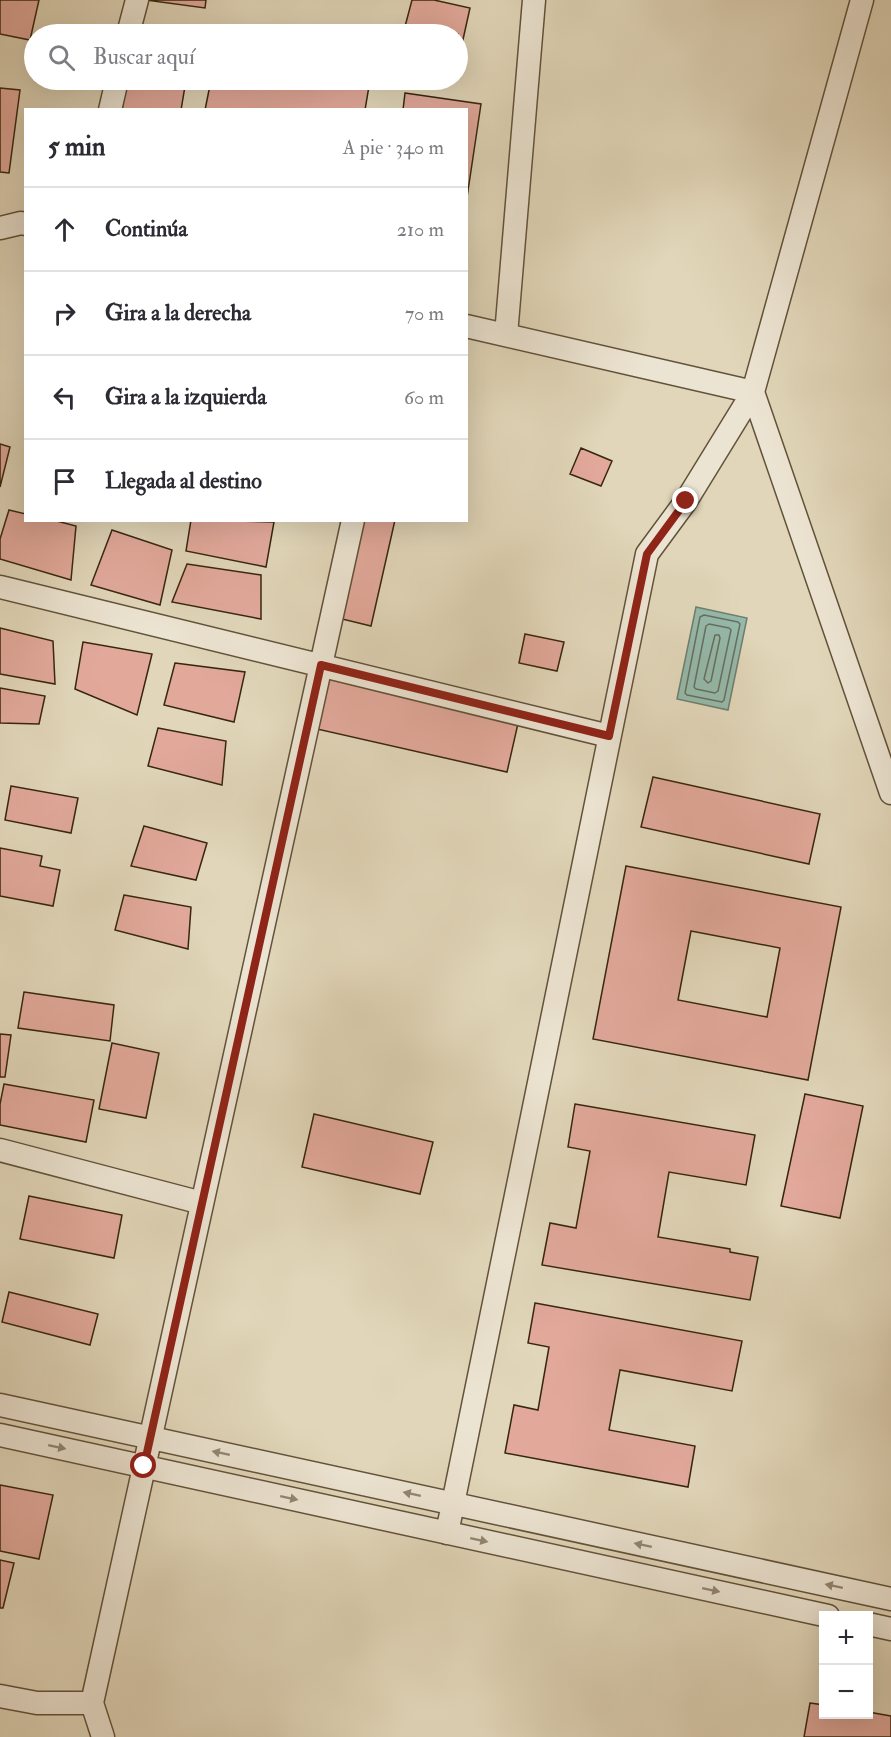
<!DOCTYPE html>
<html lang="es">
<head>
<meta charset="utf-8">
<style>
  body { margin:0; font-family:"IM FELL Double Pica",serif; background:#f7f7f7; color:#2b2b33 }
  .controls { position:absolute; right:18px; bottom:18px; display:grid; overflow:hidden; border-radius:0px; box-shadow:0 6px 24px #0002 }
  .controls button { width:54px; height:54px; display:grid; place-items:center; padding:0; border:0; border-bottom:2px solid #e1e1e2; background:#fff; color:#2b2b33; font:30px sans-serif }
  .stop { position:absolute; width:18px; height:18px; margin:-14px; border:4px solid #8f2418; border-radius:50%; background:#fff }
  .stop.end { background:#8f2418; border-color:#fff; box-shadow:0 2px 6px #0008 }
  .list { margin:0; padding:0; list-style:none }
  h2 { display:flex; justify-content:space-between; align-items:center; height:78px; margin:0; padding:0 24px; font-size:26px }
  h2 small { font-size:20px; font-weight:400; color:#7c7c81 }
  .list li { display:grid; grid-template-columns:39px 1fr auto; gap:18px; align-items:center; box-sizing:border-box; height:84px; padding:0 24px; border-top:2px solid #e1e1e2 }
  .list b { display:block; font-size:22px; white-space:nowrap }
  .list em { font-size:20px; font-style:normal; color:#7c7c81 }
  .icon { flex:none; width:33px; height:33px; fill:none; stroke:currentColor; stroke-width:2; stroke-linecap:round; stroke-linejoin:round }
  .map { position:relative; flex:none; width:891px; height:1737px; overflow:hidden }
  .search { position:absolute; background:#fff; box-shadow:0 6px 24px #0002; left:24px; top:24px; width:444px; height:66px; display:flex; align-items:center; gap:15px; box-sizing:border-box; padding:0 21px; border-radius:33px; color:#7c7c81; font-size:22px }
  .panel { position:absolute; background:#fff; box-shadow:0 6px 24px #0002; left:24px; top:108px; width:444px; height:414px; border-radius:0px }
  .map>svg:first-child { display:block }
  .water { fill:#95b9ab; stroke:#6f7e6d; stroke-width:1.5 }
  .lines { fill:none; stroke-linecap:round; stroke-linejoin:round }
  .shore { stroke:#66705e; stroke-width:1.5 }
  .building { fill:#e2a99b; stroke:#372610; stroke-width:1.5; fill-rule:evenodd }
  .street-casing { stroke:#62523a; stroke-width:25 }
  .street { stroke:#ece4d2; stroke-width:22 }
  .oneway { fill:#928571 }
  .route { stroke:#8f2418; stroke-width:8 }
</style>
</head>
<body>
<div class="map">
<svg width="891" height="1737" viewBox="0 0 891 1737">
  <rect width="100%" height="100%" fill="#e1d6b9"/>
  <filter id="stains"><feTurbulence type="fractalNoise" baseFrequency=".00333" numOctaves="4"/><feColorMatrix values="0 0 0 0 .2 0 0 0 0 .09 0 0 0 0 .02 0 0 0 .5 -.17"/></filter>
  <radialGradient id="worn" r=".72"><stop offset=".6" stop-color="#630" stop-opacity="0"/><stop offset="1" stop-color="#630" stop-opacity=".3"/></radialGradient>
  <path class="water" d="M 696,607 L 747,618 L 728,710 L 677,699 Z"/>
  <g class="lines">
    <path class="shore" d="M 704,615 L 738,622 L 740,624 L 724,700 L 722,702 L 687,695 L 685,693 L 700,617 Z
      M 709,624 L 729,628 L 731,630 L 718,691 L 715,693 L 696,689 L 694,687 L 706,626 Z
      M 715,635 L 719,635 L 720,638 L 711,681 L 708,683 L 704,679 Z"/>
  </g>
  <path class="building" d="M 0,0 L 39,0 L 30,40 L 0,34 Z
    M 146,0 L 206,0 L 205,8 Z
    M 412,0 L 434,0 L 470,8 L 458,62 L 458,34 L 403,34 Z
    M 127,80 L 186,80 L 181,110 L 122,110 Z
    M 211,80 L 370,80 L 365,110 L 205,110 Z
    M 0,88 L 20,90 L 9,173 L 0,172 Z
    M 405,93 L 481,104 L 466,204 L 466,110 L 403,110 Z
    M 0,444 L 10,447 L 0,487 Z
    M 581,448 L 612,461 L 601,486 L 570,474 Z
    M 9,510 L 26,514 L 26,520 L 53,520 L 76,526 L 71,580 L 0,559 L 0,539 Z
    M 191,520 L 274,522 L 266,567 L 186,551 Z
    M 360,520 L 395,520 L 371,626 L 338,618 Z
    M 112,530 L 172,550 L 160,605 L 91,585 Z
    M 187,564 L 261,575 L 261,619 L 172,602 Z
    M 0,628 L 53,641 L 55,684 L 0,674 Z
    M 525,634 L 564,642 L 557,671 L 519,663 Z
    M 83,642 L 152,654 L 137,715 L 75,689 Z
    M 175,663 L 245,672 L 234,722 L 164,705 Z
    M 329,675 L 519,719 L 507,772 L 317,729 Z
    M 0,688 L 45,696 L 39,724 L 0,723 Z
    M 158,728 L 226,741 L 222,785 L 148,766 Z
    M 653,777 L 820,814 L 809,864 L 641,827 Z
    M 11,786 L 78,798 L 71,833 L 5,820 Z
    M 144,826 L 207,843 L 196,880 L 131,866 Z
    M 0,848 L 42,856 L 40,866 L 60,870 L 53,906 L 0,896 Z
    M 626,866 L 841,907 L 808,1080 L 593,1039 ZM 691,931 L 780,948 L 767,1017 L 678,1000 Z
    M 124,895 L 191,907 L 188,949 L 115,930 Z
    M 24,992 L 114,1005 L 110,1041 L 18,1028 Z
    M 0,1034 L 11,1035 L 5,1077 L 0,1077 Z
    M 112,1043 L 159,1053 L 146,1118 L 99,1109 Z
    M 4,1084 L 94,1100 L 86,1142 L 0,1125 L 0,1104 Z
    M 805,1094 L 863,1106 L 840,1218 L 781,1206 Z
    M 575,1104 L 755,1135 L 746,1185 L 669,1172 L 658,1237 L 730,1249 L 730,1252 L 758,1257 L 750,1300 L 542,1265 L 550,1223 L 576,1228 L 590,1151 L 568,1147 Z
    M 314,1114 L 433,1142 L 420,1194 L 302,1167 Z
    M 29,1196 L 122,1215 L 114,1258 L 20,1239 Z
    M 9,1292 L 98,1314 L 90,1345 L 2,1322 Z
    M 535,1303 L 742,1341 L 732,1391 L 620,1370 L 609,1430 L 695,1446 L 688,1487 L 505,1453 L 514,1405 L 538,1410 L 549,1347 L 528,1343 Z
    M 0,1485 L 53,1495 L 39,1559 L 0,1551 Z
    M 0,1560 L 14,1563 L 3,1608 L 0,1608 Z
    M 810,1703 L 824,1705 L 824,1714 L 868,1714 L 868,1712 L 891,1716 L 891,1737 L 804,1737 Z"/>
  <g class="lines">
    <g class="street-casing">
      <path id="street" d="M 128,34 L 137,0
        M 110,110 L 117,80
        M 0,228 L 21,223 L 26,224
        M 466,326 L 753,392
        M 506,335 L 534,0
        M 753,392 L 891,793
        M 0,587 L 609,736
        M 0,1150 L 202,1203
        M 0,1405 L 891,1599
        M 0,1435 L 828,1616
        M 447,1533 L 647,554 L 686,501 L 753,392 L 862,0
        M 868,1624 L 891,1629
        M 0,1696 L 37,1703 L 92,1703
        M 103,1737 L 92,1703 L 353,520"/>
    </g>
    <use href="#street" class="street"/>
  </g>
  <defs><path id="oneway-solid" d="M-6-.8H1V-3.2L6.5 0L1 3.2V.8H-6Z" transform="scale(1.5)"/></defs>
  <g class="oneway">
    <use href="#oneway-solid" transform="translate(57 1447) rotate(12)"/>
    <use href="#oneway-solid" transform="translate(221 1453) rotate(-168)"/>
    <use href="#oneway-solid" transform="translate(412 1494) rotate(-168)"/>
    <use href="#oneway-solid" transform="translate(289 1498) rotate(12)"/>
    <use href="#oneway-solid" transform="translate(479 1540) rotate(12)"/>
    <use href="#oneway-solid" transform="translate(643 1545) rotate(-168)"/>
    <use href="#oneway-solid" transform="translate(834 1586) rotate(-168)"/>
    <use href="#oneway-solid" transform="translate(711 1590) rotate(12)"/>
  </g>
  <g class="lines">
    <path class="route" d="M 144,1466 L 321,665 L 609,736 L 647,554 L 686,501"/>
  </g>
  <rect width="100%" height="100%" filter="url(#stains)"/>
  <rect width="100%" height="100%" fill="url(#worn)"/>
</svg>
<div class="controls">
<button>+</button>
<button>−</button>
</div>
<div class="stop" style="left:144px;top:1466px"></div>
<div class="stop end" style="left:686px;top:501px"></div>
<div class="search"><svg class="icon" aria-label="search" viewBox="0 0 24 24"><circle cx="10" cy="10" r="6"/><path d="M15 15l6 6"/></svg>Buscar aquí</div>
<section class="panel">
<h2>5 min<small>A pie · 340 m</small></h2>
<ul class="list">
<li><svg class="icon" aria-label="ahead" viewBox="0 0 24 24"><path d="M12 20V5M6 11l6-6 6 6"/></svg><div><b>Continúa</b></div><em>210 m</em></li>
<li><svg class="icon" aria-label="right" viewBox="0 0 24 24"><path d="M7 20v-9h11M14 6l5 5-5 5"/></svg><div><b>Gira a la derecha</b></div><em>70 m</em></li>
<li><svg class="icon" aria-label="left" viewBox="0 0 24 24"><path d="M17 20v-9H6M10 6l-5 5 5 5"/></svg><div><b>Gira a la izquierda</b></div><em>60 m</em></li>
<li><svg class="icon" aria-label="arrive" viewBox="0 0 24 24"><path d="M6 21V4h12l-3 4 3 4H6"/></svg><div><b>Llegada al destino</b></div></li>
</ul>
</section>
</div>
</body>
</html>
